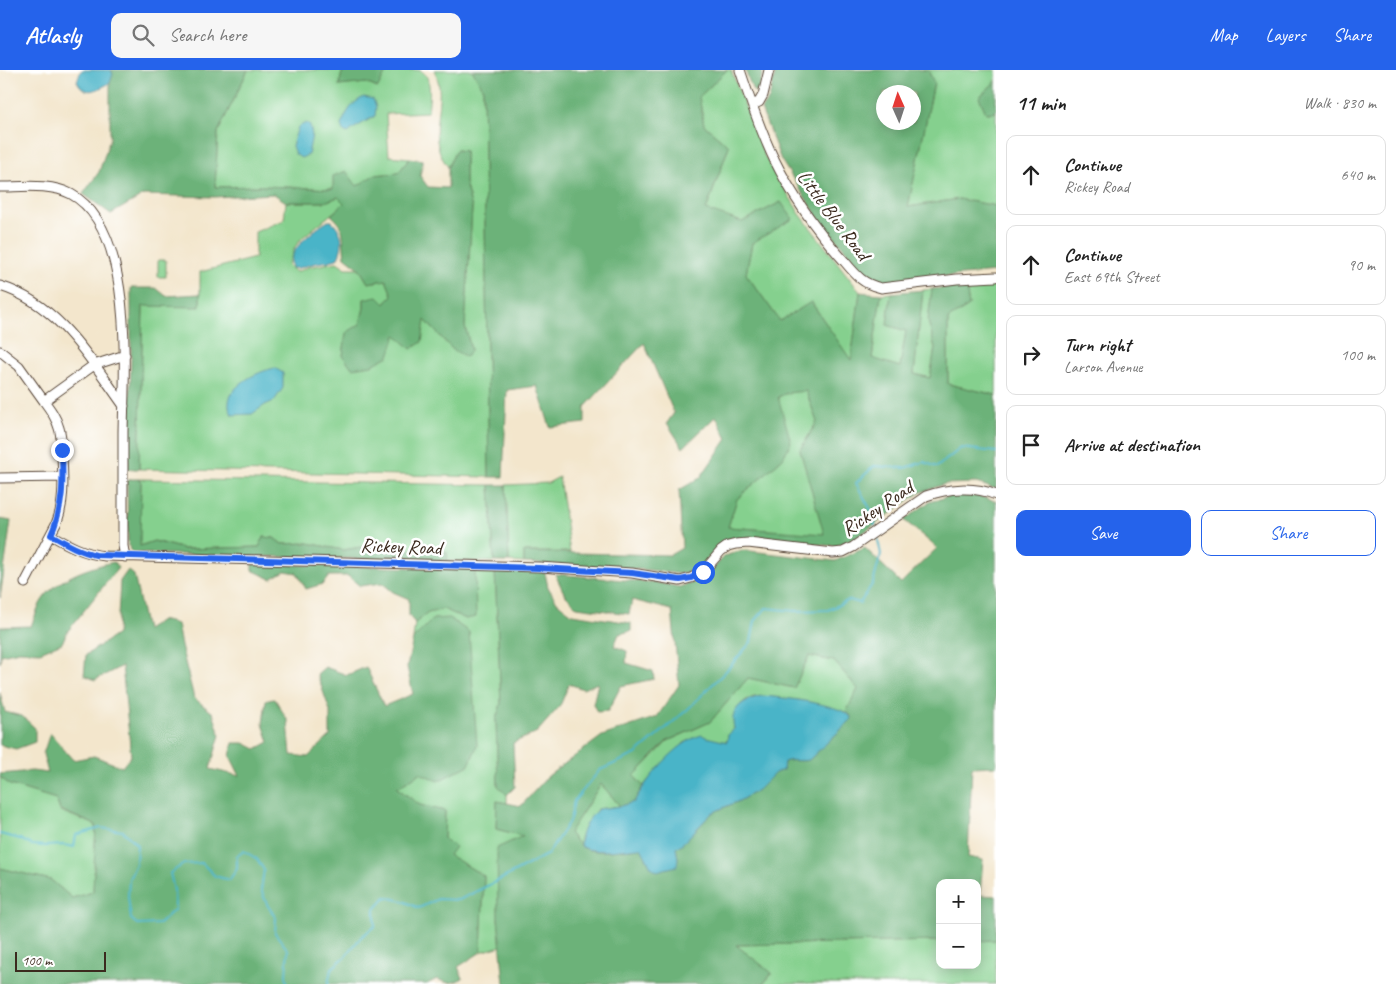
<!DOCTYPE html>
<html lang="en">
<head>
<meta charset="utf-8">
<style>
  body { margin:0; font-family:Caveat,sans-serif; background:#f6f6f6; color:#222 }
  .controls { position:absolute; right:15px; bottom:15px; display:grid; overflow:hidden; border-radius:10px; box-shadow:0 2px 12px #0003 }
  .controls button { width:45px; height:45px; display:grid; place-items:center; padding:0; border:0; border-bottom:1px solid #e0e0e0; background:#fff; color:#222; font:25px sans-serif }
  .compass { position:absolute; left:876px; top:15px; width:45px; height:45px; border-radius:50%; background:#fff; box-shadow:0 2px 12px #0003; rotate:357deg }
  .scale { position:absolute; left:15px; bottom:12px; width:91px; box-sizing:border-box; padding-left:5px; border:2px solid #3b2a1e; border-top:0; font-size:14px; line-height:18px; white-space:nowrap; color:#3b2a1e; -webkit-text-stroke:4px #fff; paint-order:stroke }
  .stop { position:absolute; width:15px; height:15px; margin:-11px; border:4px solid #2563eb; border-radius:50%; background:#fff }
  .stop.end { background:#2563eb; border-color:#fff; box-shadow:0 1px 5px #0008 }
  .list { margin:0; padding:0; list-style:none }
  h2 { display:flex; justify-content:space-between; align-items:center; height:65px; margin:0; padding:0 20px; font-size:21px }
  h2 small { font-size:16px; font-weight:400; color:#767676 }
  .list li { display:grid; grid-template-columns:32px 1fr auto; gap:15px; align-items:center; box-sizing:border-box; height:80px; margin:0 10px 10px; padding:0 10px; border:1px solid #e0e0e0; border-radius:10px }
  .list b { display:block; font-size:19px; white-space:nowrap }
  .list p { margin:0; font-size:16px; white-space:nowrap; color:#767676 }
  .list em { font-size:16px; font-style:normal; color:#767676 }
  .actions { display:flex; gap:10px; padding:15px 20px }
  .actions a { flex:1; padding:11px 0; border:1px solid #2563eb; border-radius:10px; text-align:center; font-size:18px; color:#2563eb }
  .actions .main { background:#2563eb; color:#fff }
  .icon { flex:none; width:28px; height:28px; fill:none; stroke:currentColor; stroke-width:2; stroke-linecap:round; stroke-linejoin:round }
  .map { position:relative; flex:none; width:996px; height:914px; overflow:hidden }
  header { display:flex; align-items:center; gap:30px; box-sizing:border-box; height:70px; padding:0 25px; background:#2563eb; color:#fff }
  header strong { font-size:24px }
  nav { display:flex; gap:28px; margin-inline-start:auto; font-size:18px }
  .search { width:350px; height:45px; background:#f6f6f6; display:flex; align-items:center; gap:12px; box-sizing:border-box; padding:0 18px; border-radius:10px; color:#767676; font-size:19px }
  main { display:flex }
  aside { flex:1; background:#fff }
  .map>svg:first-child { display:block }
  .green { fill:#85d08e; stroke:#607d56 }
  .forest { fill:#6cb279; stroke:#546e4c; fill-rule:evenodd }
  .water { fill:#4ab4c8; stroke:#426f73 }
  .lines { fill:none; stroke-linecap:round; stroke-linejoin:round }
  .stream { stroke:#4ab4c8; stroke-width:2 }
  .minor-casing { stroke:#574638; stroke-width:11 }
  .minor { stroke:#fff; stroke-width:9 }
  .route { stroke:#2563eb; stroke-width:6 }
  .labels { text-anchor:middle; stroke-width:5; stroke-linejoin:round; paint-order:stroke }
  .street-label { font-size:20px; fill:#3b2a1e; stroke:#fff }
</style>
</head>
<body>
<header>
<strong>Atlasly</strong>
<div class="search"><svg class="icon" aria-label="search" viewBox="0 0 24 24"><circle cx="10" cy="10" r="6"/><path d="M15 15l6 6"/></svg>Search here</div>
<nav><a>Map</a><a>Layers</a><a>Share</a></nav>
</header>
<main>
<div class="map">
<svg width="996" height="914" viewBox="0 0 996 914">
  <rect width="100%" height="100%" fill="#fff"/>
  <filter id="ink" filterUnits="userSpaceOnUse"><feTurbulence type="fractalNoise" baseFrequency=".02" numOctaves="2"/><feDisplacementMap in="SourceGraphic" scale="10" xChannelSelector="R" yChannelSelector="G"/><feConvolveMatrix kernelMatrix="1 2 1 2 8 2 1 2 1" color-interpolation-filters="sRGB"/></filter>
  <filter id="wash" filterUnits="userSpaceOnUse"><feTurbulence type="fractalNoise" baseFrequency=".0096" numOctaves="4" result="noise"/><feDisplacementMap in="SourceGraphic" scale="20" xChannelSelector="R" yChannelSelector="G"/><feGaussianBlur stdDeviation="1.12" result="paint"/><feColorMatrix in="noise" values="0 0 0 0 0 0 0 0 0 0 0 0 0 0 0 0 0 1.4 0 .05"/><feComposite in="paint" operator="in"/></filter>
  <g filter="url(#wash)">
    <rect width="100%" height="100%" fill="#f3e6cc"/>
    <path class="green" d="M 248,0 L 344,0 L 342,3 L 339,16 L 366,13 L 377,18 L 387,0 C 397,0 409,0 418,0 C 434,3 429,31 428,42 L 386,44 L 389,86 L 410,88 L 398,103 L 374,105 L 357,117 L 333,119 L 263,116 L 215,117 L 218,62 Z
      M 434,0 L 472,0 L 483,18 L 489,407 L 139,399 L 143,235 L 200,236 L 200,202 L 255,188 L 255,162 L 284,150 L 286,132 L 325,132 L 338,127 L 345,133 L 303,167 L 295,177 L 288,195 L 296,202 L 308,197 L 337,192 L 346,198 L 359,198 L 368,213 L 386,210 L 392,225 L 385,234 L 364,229 L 364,238 L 360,254 L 346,264 L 343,286 L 396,265 L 425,250 L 452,279 L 471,280 L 465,256 L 472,138 L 465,113 L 465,81 L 456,80 L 448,97 C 422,63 450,29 434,0 Z
      M 727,0 L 731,0 L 765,87 L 800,144 L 860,222 L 851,291 L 812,233 L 780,251 L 746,204 L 752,173 L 792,149 L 781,132 L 742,152 L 706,141 L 729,76 L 704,55 L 699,27 Z
      M 928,0 L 996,0 L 996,11 L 980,27 L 986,43 L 996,42 L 996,136 L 959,129 L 908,137 L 934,13 Z
      M 158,190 L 166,190 L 166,207 L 158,207 Z
      M 996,213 L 996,325 L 948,314 L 948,249 L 969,236 L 966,216 Z
      M 932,219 L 928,251 L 935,278 L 930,308 L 914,304 L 923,220 Z
      M 891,223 L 887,255 L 906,261 L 900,297 L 872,289 L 881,224 Z
      M 806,320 L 817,352 L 800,380 L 825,465 L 728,457 L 737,429 L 783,388 L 778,327 L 787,323 Z
      M 559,407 L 570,482 L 524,482 L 524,493 L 509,492 L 506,415 L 548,413 Z
      M 141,409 L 490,415 L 494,492 L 448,491 L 446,482 L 361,477 L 343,480 L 308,473 L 282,474 L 274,468 L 264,467 L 259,477 L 184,479 L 154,471 L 139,476 Z
      M 475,499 L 495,500 L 501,634 L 496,649 L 498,716 L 507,725 L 507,733 L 497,731 L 496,759 L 524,766 L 498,848 L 501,876 L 481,882 L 484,806 L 448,785 L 444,769 L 445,741 L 420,735 L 397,718 L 420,703 L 434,549 L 413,569 L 415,553 L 428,543 L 444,539 L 466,549 Z
      M 809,586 L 834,591 L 858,619 L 846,642 L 799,630 L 762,626 L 754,627 L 746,630 L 739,636 L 733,647 L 734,659 L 728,665 L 727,672 L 696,667 L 684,673 L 643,716 L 634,706 L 668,671 L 710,652 L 748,608 L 794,618 Z
      M 0,707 L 10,715 L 56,729 L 60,741 L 96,755 L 93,822 L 72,828 L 51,810 L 0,798 Z
      M 601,714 L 620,736 L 597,739 L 580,768 L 580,776 L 569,763 Z
      M 996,870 L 996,914 L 763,914 L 772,904 L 735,875 L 940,871 L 940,895 L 977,895 L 977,871 Z"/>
    <path class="forest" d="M 111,0 L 248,0 L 218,62 L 215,117 L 263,116 L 333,119 L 333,106 L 346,101 L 357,116 L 374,105 L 398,103 L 410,88 L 423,90 L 420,106 L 428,117 L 448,118 L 448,97 L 456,80 L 465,81 L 465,113 L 472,138 L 465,256 L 471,280 L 466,287 L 452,279 L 425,250 L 422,272 L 411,279 L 396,265 L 389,286 L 372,295 L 352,298 L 343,286 L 346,263 L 360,254 L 364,238 L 364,229 L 377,226 L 385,234 L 392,225 L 386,210 L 368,213 L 359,198 L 345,187 C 342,170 347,158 331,145 L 344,133 L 338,127 L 325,132 L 286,132 L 274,124 L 214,127 L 144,125 L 111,144 L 83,124 L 99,102 L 110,69 L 110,13 L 113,4 Z
      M 344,0 L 387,0 L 378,18 L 366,13 L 339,16 L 342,3 Z
      M 472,0 L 727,0 L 699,27 L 704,55 L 729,76 L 706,140 L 742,152 L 781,132 L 793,149 L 752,173 L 746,204 L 780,251 L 811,232 L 851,290 L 860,222 L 881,224 L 872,288 L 900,297 L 906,261 L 887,255 L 891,223 L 923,220 L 914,304 L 930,308 L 935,278 L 928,251 L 932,219 L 966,216 L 969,236 L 948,249 L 948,314 L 996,325 L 996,419 L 976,413 L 945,414 L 919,423 L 856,468 L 836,476 L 736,468 L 723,473 L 700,497 L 681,504 L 650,500 L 524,493 L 524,482 L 670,485 L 682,478 L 679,420 L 700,408 L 727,369 L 716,346 L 683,378 L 667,353 L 674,343 L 644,273 L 585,337 L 585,353 L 550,357 L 537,316 L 507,320 L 503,407 L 489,407 L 483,18 ZM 806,321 L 817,352 L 800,380 L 824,464 L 728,457 L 737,429 L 783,388 L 791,372 L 778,327 L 787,323 Z
      M 745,0 L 763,0 L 758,22 L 753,21 Z
      M 776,0 L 928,0 L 934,13 L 908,137 L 959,129 L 996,136 L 996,202 L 883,212 L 868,206 L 821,152 L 781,90 L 761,39 L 769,29 ZM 884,22 L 914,22 L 914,52 L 884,52 Z
      M 996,11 L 996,42 L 986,43 L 979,27 Z
      M 131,218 L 156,218 L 166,226 L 200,224 L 200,237 L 143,236 L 139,399 L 128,399 L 131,289 Z
      M 131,409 L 141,409 L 140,476 L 154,471 L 184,479 L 259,477 L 264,467 L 274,468 L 282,474 L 308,473 L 343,480 L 361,477 L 447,482 L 448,491 L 133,483 L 130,480 L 128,472 L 127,411 Z
      M 490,415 L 506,415 L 509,492 L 494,492 Z
      M 954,425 L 977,426 L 996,431 L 996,696 L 972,697 L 968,787 L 983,790 L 980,825 L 996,826 L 996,870 L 977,871 L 977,813 L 940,813 L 940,871 L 736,875 L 772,903 L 763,914 L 504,914 L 498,848 L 497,778 L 523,766 L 496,759 L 497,731 L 521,736 L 548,706 L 602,666 L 657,647 L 679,615 L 672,540 L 632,530 L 629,544 L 577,537 L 565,525 L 555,504 L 658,513 L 679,517 L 702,510 L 725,486 L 742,480 L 835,491 L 865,478 L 901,513 L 937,478 L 904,450 L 929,432 ZM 809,586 L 834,591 L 858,619 L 846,642 L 851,646 L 852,649 L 809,690 C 800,692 791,689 784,692 L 783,700 L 775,703 L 758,720 L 739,731 L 725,737 L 712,743 L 684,772 L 676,778 L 678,788 L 651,796 L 641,778 C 628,779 598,784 586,779 C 579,776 574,769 569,763 L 601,714 L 620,736 L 634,732 L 643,716 L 634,706 L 667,671 L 710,652 L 748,608 L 794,618 Z
      M 0,449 L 11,451 L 0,528 Z
      M 114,492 L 118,498 L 67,562 L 62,573 L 40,582 L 19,581 L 1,585 L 0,593 L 0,557 L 31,556 C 34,549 37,541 40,534 C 53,509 89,497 114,492 Z
      M 252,494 L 475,499 L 476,547 L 466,549 L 443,539 L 428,543 L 415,553 L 409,546 L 409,529 L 393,522 L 382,513 L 360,516 L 348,506 L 329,506 L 323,514 L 306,519 L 297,503 L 285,501 L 271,509 L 252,500 Z
      M 128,500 L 134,505 L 146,560 L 161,550 L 177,554 L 181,576 L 194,628 L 213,643 L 220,665 L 210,699 L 240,706 L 230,686 L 233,673 L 244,673 L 256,679 L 269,672 L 263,654 L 266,630 L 275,629 L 288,651 L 291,685 L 308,687 L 330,666 L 330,641 L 317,604 L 325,597 L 347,605 L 366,597 L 384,636 L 413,624 L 407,597 L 413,569 L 433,549 L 449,548 L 469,562 L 477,676 L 469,695 L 438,711 L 420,703 L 397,718 L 420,735 L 445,741 L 444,769 L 455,777 L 449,785 L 484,806 L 481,882 L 458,897 L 463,908 C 452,914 448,914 437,909 L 427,914 L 0,914 L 0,798 L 51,810 L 72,828 L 93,822 L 96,755 L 60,740 L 56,729 L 10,715 L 0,707 L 0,704 L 32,701 L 48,703 L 43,684 L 50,663 L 73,690 L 94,686 L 122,697 L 131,686 L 122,596 L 95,610 L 84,605 L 86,585 L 117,564 L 120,511 Z
      M 495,500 L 542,501 L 545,503 L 548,517 L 557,532 L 572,544 L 631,553 L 631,561 L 619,564 L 614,576 L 627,581 L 626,593 L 653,601 L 654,609 L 621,616 L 608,641 L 597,642 L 593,634 L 598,613 L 583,619 L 569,614 L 560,636 L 537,662 L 513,673 L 515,717 L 507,725 L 498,716 L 496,649 L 501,634 Z
      M 0,623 L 5,642 L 22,646 L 35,658 L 35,672 L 16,679 L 0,675 Z"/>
    <path class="water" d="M 82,0 L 111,0 L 113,4 L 110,13 C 97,20 85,27 77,11 L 80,2 Z
      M 364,27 L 373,29 L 376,37 L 375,46 L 353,59 L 348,63 L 343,61 L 341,55 C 347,42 351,33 364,27 Z
      M 306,53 L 310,56 L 312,65 L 308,85 L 301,88 L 295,84 L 292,76 L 298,57 Z
      M 328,151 L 332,151 C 343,162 345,175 337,189 C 328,192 318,192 309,195 C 302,197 299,199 292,198 C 285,181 315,159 328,151 Z
      M 275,298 L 283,303 L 283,318 L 274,331 L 265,335 L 252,344 L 232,345 C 231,342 230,340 229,337 C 226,316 258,301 275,298 Z
      M 762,626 C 779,627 847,634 852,649 L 809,690 C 801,692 791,689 784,692 L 783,700 L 775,703 L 758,720 L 739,731 L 725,737 L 712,743 L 684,772 L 676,778 L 678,788 L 677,796 L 657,801 L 651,797 L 641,778 C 623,779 596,785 580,776 C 580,761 587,750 598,739 L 620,736 L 634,732 C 646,710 677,671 702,665 L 706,667 L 727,672 L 728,665 L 734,659 C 734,656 732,650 733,647 C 736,633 751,628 762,626 Z"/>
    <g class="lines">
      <path class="stream" d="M 875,456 L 873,444 L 856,413 L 874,396 L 904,398 L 924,392 L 937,397 L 961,378 L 996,382
        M 0,764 L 20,769 L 32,775 L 46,776 L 64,775 L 74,777 L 76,765 L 101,758 L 123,761 L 137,775 L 136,794 L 129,809 L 128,827 L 131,849 L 138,855 L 159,854 L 175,839 L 174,820 L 170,803 L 184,794 L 202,793 L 215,806 L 229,810 L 237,799 L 237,786 L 244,781 L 257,789 L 264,800 L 261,820 L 268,836 L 276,848 L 275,863 L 288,880 L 286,904 L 287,914
        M 328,914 L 331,899 L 345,887 L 361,867 L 375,856 L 375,839 L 386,827 L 403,831 L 419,838 L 438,829 L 459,830 L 507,806 L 548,784 L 570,750 L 574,731 L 600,700 L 636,684 L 688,639 L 726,601 L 751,572 L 755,551 L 766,538 L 795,541 L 828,540 L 849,530 L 860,533 L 873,513 L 881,484 L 877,466"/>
    </g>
  </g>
  <g filter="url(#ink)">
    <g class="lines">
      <g class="minor-casing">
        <path id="minor" d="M 740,0 C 750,30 760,60 774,89 C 792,126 818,162 845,192 C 850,198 855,204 861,209 C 867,214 873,216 881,218 L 957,209 L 996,207
          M 752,35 L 759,32 L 763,25 L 769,0
          M 0,117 C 22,117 50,113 71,124 C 135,159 124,300 123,362 C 123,400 123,438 123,476 L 125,487
          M 0,216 C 59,234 90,289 124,336
          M 0,281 L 19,296 L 44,331
          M 0,408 L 62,407
          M 51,465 C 68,475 85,484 105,486 L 539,497 L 632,503 L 680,511 L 691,508 L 703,502 L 721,481 L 728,476 L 736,474 L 748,473 L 833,483 L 843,482 L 853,477 L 926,426 C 948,418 974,416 996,425
          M 25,513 L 56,454 C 65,433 63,408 62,385 C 61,376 62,367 59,358 C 56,347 50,339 44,331 L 94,295 L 125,285"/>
      </g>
      <use href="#minor" class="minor"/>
    </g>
  </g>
  <g class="lines" filter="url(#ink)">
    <path class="route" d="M 62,380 C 63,412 64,435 51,465 C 65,473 80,482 96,485 L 539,498 L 632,503 L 680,510 L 691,508 L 703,502"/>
  </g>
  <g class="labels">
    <g class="street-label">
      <text transform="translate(834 145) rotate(53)" y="7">Little Blue Road</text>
      <text transform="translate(877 438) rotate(-34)" y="7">Rickey Road</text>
      <text transform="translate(401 476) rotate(2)" y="7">Rickey Road</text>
    </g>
  </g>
</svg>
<div class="controls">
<button>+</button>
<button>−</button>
</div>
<svg class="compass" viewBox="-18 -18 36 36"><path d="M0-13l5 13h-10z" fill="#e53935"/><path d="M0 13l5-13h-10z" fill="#767676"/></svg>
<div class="scale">100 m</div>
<div class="stop" style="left:703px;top:502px"></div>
<div class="stop end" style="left:62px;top:380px"></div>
</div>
<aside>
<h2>11 min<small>Walk · 830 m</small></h2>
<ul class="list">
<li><svg class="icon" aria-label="ahead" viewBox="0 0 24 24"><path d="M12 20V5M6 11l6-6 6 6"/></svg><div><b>Continue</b><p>Rickey Road</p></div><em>640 m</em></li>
<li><svg class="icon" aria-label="ahead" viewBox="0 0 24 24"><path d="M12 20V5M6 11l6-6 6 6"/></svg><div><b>Continue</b><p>East 69th Street</p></div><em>90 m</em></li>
<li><svg class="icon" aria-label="right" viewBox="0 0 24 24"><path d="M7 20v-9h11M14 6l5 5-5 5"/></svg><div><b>Turn right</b><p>Larson Avenue</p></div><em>100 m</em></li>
<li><svg class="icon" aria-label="arrive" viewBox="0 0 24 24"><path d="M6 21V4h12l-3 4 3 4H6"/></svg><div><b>Arrive at destination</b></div></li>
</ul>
<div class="actions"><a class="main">Save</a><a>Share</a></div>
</aside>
</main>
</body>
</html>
